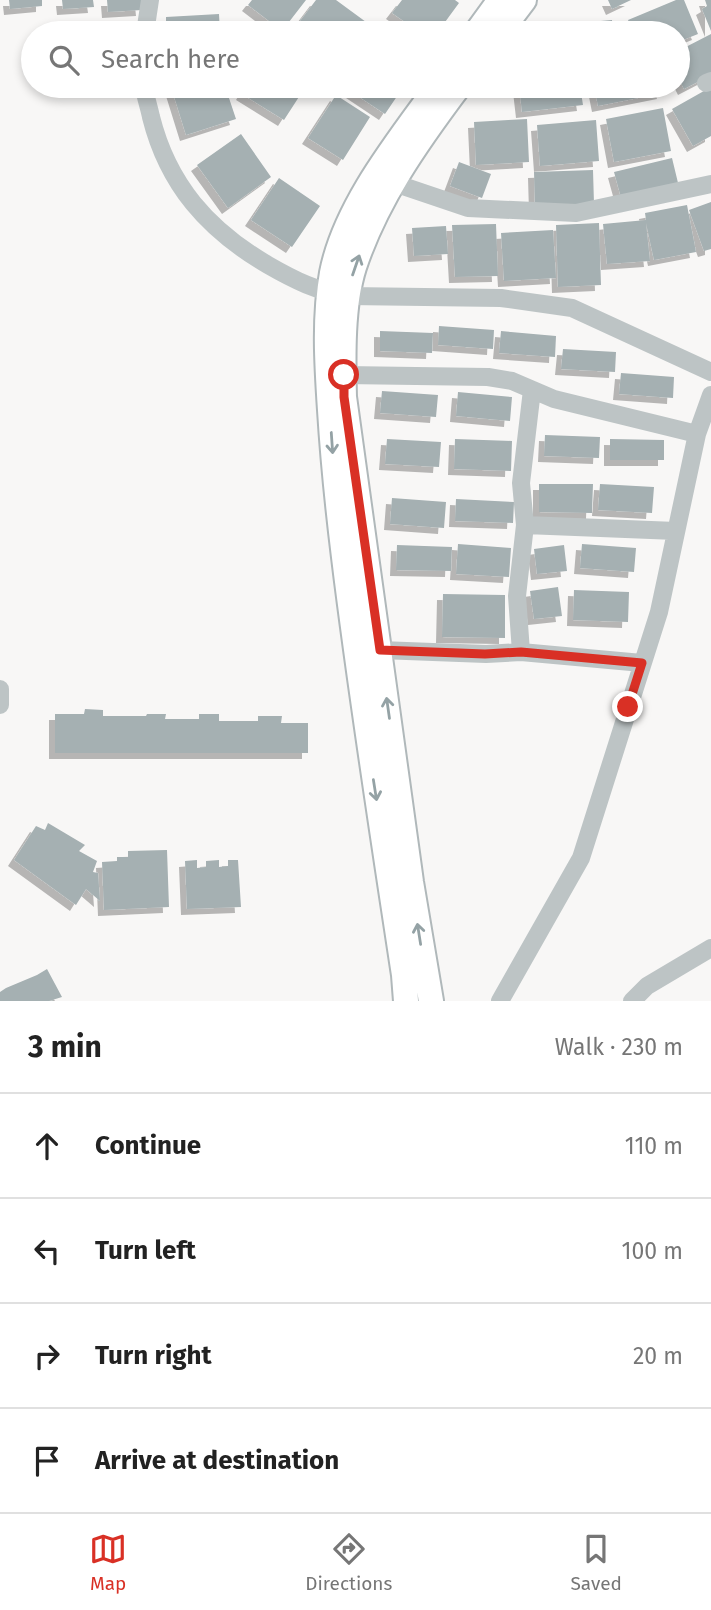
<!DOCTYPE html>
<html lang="en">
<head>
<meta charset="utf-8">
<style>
  body { margin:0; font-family:"Fira Sans",sans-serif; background:#f6f6f6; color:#222 }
  .stop { position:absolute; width:21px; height:21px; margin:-16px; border:5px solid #d93025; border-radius:50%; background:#fff }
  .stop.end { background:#d93025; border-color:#fff; box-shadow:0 2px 7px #0008 }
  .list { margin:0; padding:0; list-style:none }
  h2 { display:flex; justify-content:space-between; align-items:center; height:91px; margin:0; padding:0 28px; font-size:30px }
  h2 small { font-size:23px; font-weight:400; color:#767676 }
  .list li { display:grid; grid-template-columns:46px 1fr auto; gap:21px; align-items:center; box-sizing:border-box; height:105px; padding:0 28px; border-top:2px solid #e0e0e0 }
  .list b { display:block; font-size:26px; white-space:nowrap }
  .list em { font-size:23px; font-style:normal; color:#767676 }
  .icon { flex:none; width:38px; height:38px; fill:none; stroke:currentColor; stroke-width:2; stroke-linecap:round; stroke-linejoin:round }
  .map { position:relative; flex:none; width:711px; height:1001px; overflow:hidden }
  .search { position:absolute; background:#fff; box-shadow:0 4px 10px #0003; left:21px; right:21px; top:21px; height:77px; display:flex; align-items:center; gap:18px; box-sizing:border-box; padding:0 24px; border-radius:38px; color:#767676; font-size:26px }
  .sheet { height:511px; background:#fff }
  nav { display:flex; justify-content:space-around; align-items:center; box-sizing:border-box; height:98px; border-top:2px solid #e0e0e0; background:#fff; font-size:19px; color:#767676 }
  nav a { display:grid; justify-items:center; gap:4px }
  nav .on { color:#d93025 }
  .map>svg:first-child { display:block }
  .building { fill:#a5b0b2; filter:url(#shadow) }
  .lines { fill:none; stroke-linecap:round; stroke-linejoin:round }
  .secondary-casing { stroke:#b0b8ba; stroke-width:28 }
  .street { stroke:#bdc4c5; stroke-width:18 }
  .secondary { stroke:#fff; stroke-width:24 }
  .oneway { stroke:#94a2a5 }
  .route { stroke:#d93025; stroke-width:9 }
</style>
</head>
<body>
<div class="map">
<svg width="711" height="1001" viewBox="0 0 711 1001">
  <defs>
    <filter id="shadow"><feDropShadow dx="-6" dy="6" stdDeviation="0" flood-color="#0004"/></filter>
  </defs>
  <rect width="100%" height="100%" fill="#f8f7f6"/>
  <path class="building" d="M 9,0 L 42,0 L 42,6 L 10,9 Z
    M 62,0 L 93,0 L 94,7 L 63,9 Z
    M 107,0 L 141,0 L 142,10 L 108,12 Z
    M 252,0 L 306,0 L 282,31 L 248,5 Z
    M 316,0 L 336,0 L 366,22 L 357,33 L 291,33 Z
    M 402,0 L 455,0 L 459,3 L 437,33 L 421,33 L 392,13 Z
    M 608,0 L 631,0 L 612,9 Z
    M 676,0 L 684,0 L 698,34 L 678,42 L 678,33 L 633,33 L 628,20 Z
    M 705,0 L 711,0 L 711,31 L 702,9 L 707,6 Z
    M 219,14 L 220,33 L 166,33 L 166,17 Z
    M 612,20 L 613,33 L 545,33 L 545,26 Z
    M 711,34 L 711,75 L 684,89 L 678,77 L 678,51 Z
    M 184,86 L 225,86 L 236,119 L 186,135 L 172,90 Z
    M 247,86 L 306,86 L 284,120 L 242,94 Z
    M 343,86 L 404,86 L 385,114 Z
    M 519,86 L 580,86 L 583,105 L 522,112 Z
    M 594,86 L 661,86 L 663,93 L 598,106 Z
    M 711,87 L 711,136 L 693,146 L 672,109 Z
    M 336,95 L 370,117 L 343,160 L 308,138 Z
    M 663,108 L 671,151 L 614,162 L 606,119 Z
    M 527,119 L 529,162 L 476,165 L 474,122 Z
    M 596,120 L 599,161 L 540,166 L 537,125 Z
    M 241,134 L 271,177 L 228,208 L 197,165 Z
    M 672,158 L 679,187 L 622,201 L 614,172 Z
    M 459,162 L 491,174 L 482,198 L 450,186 Z
    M 593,170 L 594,204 L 535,206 L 534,172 Z
    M 279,178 L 320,206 L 292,247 L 251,220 Z
    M 711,202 L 711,249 L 704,251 L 689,210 Z
    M 687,205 L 696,252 L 654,260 L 646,223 L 650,261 L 607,264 L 603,224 L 646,220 L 645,213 Z
    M 599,223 L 601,285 L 558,287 L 556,225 Z
    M 496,224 L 498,276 L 455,277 L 452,225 Z
    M 446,226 L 448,254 L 414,256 L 412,228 Z
    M 553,230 L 556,278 L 504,281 L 501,233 Z
    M 439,326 L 494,330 L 493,349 L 438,345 Z
    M 380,331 L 433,333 L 432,353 L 380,351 Z
    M 501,331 L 556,336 L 555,357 L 499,353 Z
    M 563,349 L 616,352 L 615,372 L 561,369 Z
    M 621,373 L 674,377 L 673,398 L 619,394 Z
    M 382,391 L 438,395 L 436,417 L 380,413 Z
    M 458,392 L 512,397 L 510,421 L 456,416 Z
    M 545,435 L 600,437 L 599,458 L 544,456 Z
    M 387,439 L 441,442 L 439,467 L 385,464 Z
    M 455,439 L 512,441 L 511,471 L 454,469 Z
    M 610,439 L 664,440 L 664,460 L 610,460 Z
    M 539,484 L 593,484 L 592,513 L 539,512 Z
    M 600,484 L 654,487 L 652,513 L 598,510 Z
    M 392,498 L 446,502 L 444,528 L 390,524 Z
    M 456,499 L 514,502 L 513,523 L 455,521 Z
    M 458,544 L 511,548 L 509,577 L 456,574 Z
    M 582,544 L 636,548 L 634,572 L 580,568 Z
    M 397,545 L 452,547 L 451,571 L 396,570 Z
    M 564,545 L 567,571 L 537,574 L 534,549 Z
    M 558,587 L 562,616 L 534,619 L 530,591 Z
    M 574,590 L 629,592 L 628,622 L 573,620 Z
    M 443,594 L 505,595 L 505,638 L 442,637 Z
    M 85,709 L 103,710 L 103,716 L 146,716 L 147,714 L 166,714 L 165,719 L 199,719 L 199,714 L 219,714 L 219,721 L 258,721 L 258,716 L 282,716 L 281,723 L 308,723 L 308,753 L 55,753 L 55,714 L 84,714 Z
    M 48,823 L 85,845 L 79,851 L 97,861 L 93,872 L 98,873 L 100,901 L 86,889 L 76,905 L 14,860 L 36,826 L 45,830 Z
    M 167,850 L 169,907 L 104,910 L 102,862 L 117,861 L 117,857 L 128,857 L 128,851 Z
    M 197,860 L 197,868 L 206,867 L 206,861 L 219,860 L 219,867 L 228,866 L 228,860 L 238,860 L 241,907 L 187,909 L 185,861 Z
    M 47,969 L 62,997 L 49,1001 L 0,1001 L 0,992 L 6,988 L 37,975 Z"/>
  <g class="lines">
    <g class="secondary-casing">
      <path id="secondary" d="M 476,33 L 500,0
        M 499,33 L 524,0
        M 406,1001 L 404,975 C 383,836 361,697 344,557 C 338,508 333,459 330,410 C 327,365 324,317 332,273 C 345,206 399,140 438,86
        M 431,1001 L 411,882 L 344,397 C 343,357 342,305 354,267 C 376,200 417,142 459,86"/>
    </g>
    <path class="street" d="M 145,33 L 150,0
      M 706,83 L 711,81
      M 144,86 C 145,96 149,107 151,117 C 168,185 208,230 268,265 C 294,280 318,292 348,296 L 501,298 L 572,308 L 711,372
      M 391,182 L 468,208 L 576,213 L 711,184
      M 344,375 L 488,377 L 512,381 L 554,399 L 697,434
      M 525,525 L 676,531
      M 380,650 L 486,654 L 521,652 L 642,663
      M 521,652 L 517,596 L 525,525 L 521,483 L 532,390
      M 0,689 L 0,705
      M 500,1001 L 581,858 L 659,612 L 697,434 L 711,395
      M 632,1001 L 647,986 L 711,948"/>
    <use href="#secondary" class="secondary"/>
  </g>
  <defs><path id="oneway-shaft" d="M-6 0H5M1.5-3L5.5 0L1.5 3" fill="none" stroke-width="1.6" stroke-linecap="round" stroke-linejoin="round" transform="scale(1.75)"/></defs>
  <g class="oneway">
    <use href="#oneway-shaft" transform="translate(356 265) rotate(-71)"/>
    <use href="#oneway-shaft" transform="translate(332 443) rotate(86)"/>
    <use href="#oneway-shaft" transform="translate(388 708) rotate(-98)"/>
    <use href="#oneway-shaft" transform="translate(375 790) rotate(81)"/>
    <use href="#oneway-shaft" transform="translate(419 934) rotate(-99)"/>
  </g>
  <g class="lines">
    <path class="route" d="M 344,375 L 344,397 L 380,650 L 485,654 L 521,652 L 642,663 L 628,707"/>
  </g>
</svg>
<div class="stop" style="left:344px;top:375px"></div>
<div class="stop end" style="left:628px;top:707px"></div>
<div class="search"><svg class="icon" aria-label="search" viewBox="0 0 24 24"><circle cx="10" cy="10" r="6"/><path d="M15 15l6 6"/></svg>Search here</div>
</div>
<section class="sheet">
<h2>3 min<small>Walk · 230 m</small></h2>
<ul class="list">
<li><svg class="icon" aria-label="ahead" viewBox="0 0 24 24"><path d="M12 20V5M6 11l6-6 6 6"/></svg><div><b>Continue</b></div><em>110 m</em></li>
<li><svg class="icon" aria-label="left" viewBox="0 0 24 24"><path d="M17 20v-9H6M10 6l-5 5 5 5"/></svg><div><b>Turn left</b></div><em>100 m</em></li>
<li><svg class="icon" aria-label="right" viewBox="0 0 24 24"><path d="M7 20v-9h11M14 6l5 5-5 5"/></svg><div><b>Turn right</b></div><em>20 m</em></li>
<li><svg class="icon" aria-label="arrive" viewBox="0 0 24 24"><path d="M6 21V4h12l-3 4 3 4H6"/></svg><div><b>Arrive at destination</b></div></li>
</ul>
</section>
<nav>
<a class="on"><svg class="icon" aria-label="map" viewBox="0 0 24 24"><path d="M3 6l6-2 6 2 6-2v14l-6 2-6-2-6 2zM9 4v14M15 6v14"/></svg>Map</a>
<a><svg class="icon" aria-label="directions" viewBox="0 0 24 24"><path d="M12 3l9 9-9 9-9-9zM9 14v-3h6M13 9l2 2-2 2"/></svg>Directions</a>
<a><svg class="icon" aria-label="saved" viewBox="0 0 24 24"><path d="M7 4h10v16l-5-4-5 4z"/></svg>Saved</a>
</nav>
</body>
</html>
